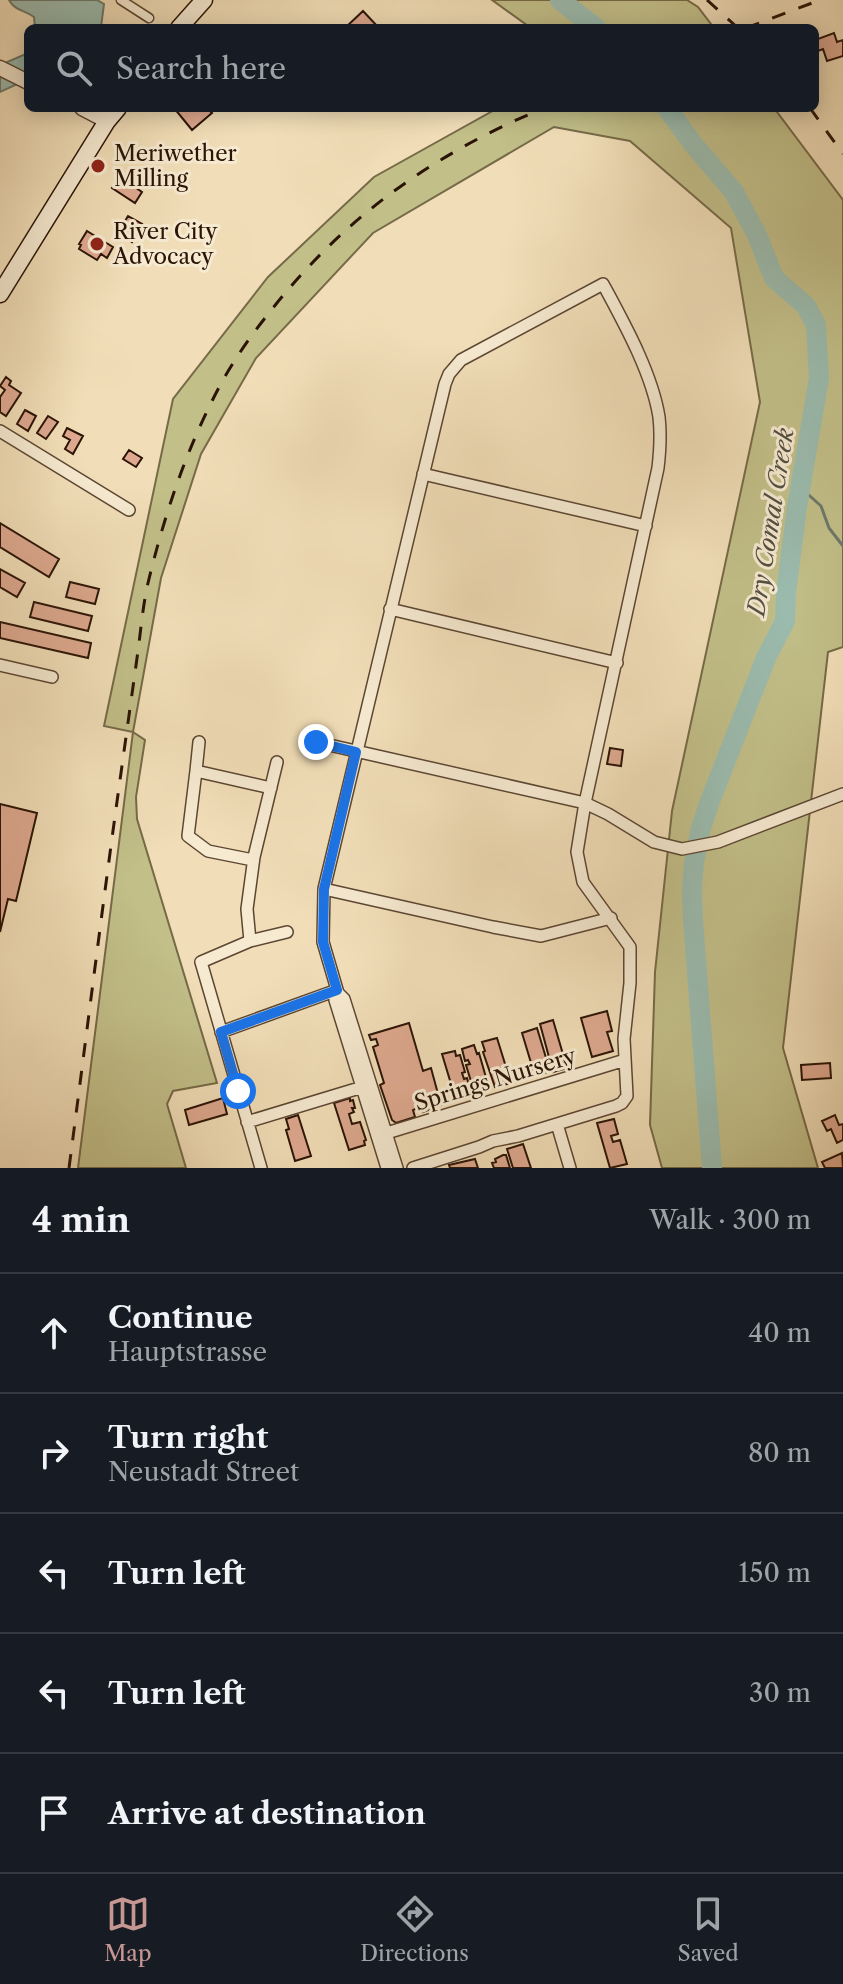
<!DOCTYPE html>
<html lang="en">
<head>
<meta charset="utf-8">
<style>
  body { margin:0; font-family:"Libre Caslon Text",serif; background:#20242c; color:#f1f3f6 }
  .stop { position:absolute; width:24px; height:24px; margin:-18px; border:6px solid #1a73e8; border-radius:50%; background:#fff }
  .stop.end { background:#1a73e8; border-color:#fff; box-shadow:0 2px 8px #0008 }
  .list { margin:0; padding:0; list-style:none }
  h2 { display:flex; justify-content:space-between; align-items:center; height:104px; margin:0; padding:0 32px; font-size:34px }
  h2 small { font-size:26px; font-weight:400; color:#9ea1a6 }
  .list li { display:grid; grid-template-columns:52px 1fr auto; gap:24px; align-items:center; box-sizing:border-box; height:120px; padding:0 32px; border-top:2px solid #363941 }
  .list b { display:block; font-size:30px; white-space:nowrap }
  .list p { margin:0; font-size:26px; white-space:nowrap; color:#9ea1a6 }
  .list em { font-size:26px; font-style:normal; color:#9ea1a6 }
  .icon { flex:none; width:44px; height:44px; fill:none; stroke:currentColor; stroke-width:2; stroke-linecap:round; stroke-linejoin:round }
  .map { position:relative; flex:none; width:843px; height:1168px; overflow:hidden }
  .search { position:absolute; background:#171b24; box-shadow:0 4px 20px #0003; left:24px; right:24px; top:24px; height:88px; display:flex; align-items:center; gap:20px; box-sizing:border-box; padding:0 28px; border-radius:12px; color:#9ea1a6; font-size:30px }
  .sheet { height:704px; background:#171b24 }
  nav { display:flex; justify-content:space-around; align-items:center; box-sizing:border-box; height:112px; border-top:2px solid #363941; background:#171b24; font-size:22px; color:#9ea1a6 }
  nav a { display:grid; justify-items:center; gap:4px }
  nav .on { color:#c59692 }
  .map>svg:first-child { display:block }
  .green { fill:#c2bf89; stroke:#766a48; stroke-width:2 }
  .water { fill:#9bbcaf; stroke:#6e796b; stroke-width:2 }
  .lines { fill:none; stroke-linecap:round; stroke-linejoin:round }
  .stream { stroke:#6e796b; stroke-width:3 }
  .river { stroke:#9bbcaf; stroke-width:20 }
  .building { fill:#dea990; stroke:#2b1406; stroke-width:2 }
  .pedestrian-casing { stroke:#5c4632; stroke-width:11 }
  .minor-casing { stroke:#5c4632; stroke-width:14 }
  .tertiary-casing { stroke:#5c4632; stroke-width:17 }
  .secondary-casing { stroke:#2b1406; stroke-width:19 }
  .pedestrian { stroke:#f6ead1; stroke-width:8 }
  .minor { stroke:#f6ead1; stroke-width:11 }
  .tertiary { stroke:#f6ead1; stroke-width:14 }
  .secondary { stroke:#f6ead1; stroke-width:16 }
  .rail { stroke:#2b1406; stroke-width:3; stroke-dasharray:14 14; stroke-linecap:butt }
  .route { stroke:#1a73e8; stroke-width:10 }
  .poi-dot { fill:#8f2418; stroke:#f6ead1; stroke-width:3 }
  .labels { text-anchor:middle; stroke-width:6; stroke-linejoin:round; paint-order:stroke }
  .poi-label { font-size:22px; fill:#2b1406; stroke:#f6ead1; text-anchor:start }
  .street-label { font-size:22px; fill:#2b1406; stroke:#f6ead1 }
  .water-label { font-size:24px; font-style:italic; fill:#524f41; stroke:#f6ead1 }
</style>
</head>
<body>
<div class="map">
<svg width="843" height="1168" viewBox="0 0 843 1168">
  <rect width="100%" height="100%" fill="#f1deb8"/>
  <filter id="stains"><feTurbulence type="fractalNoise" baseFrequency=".0025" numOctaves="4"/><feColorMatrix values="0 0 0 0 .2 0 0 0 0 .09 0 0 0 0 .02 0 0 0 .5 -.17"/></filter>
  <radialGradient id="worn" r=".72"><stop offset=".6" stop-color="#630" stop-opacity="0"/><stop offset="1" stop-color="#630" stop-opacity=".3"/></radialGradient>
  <path class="green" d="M 492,0 L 687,0 L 698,7 L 714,28 L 531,28 Z
    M 498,108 L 774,108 L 843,200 L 843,647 L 828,652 L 783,1048 L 818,1168 L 662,1168 L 650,1125 L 655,972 L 672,811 L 760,402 L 731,228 L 630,141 L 554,127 L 373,233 L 256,358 L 201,454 L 161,578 L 133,732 L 145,740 L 136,797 L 137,819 L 217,1083 L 173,1091 L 167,1104 L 186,1168 L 78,1168 L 133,732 L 104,726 L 173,399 L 268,277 L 374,177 Z"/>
  <path class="water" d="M 9,0 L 97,0 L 104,4 L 101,27 L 35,28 L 34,17 C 25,10 15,11 9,0 Z
    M 28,53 L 28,79 L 0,92 L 0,65 Z"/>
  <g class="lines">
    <path class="stream" d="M 801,488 L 821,506 L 829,528 L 843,546"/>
    <path class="river" d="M 560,0 L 596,28
      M 667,108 L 693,144 L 734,192 L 757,235 L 774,278 L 806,306 L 816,325 L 819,378 L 797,507 L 786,593 L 785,621 L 766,658 L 710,801 L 701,828 L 694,863 L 692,888 L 693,920 L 712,1168"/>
  </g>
  <path class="building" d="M 363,11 L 379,28 L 345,28 Z
    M 834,33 L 837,42 L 843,40 L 843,56 L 827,61 L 823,49 L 818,51 L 815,40 Z
    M 174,108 L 207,108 L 212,113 L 192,130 Z
    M 120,177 L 142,192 L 135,203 L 112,188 Z
    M 128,216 L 142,224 L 132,242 L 118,233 Z
    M 87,231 L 113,247 L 107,258 L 101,254 L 97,260 L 79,249 L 81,245 L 79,244 Z
    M 6,377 L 11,381 L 9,385 L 21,393 L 6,416 L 0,412 L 0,397 L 5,390 L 0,386 Z
    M 25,410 L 36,416 L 28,431 L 17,424 Z
    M 48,416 L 58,422 L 46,439 L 37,433 Z
    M 67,428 L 83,436 L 73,454 L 65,449 L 70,440 L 63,436 Z
    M 129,450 L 142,458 L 136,467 L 123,459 Z
    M 0,523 L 59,559 L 49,577 L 0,547 Z
    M 0,569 L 25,583 L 17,597 L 0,587 Z
    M 70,582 L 99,589 L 95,604 L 66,597 Z
    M 34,602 L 92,616 L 88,631 L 30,617 Z
    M 0,622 L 91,643 L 88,658 L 0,638 Z
    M 610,748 L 623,750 L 621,766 L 607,764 Z
    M 0,804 L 37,813 L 16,901 L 8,899 L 0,932 Z
    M 607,1011 L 612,1031 L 607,1032 L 613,1051 L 592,1057 L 581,1018 Z
    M 553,1020 L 567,1068 L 553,1072 L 540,1024 Z
    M 409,1023 L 423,1071 L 431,1068 L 441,1105 L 423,1112 L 420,1107 L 413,1110 L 415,1117 L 396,1123 L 392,1120 L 380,1085 L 384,1083 L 373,1047 L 378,1045 L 376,1039 L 371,1040 L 369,1035 Z
    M 537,1028 L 550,1071 L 535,1076 L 522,1033 Z
    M 497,1038 L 511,1083 L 495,1087 L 483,1052 L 485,1051 L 482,1042 Z
    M 474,1045 L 477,1054 L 479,1053 L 487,1081 L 484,1082 L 486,1087 L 477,1090 L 477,1087 L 473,1088 L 466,1065 L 470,1064 L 468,1060 L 465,1061 L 462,1049 Z
    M 455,1051 L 456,1056 L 460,1055 L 465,1072 L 462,1073 L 464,1079 L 467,1078 L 471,1092 L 455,1097 L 442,1054 Z
    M 830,1063 L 831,1078 L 802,1080 L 801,1065 Z
    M 223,1098 L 227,1114 L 189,1125 L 185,1110 Z
    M 350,1098 L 350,1101 L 353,1100 L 355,1108 L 352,1108 L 354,1112 L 349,1114 L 352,1124 L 360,1122 L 366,1140 L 364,1141 L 365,1145 L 349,1150 L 334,1103 Z
    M 298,1115 L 311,1156 L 295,1161 L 286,1130 L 289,1129 L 286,1119 Z
    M 835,1115 L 839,1125 L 843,1124 L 843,1140 L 837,1143 L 831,1129 L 827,1131 L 822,1121 Z
    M 614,1119 L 618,1134 L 611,1136 L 613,1142 L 620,1140 L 627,1164 L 610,1168 L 597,1123 Z
    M 523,1144 L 531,1168 L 513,1168 L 507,1149 Z
    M 842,1153 L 843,1168 L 825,1168 L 822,1162 Z
    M 503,1155 L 506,1155 L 510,1168 L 494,1168 L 492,1163 L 496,1162 L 495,1159 Z
    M 475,1159 L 478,1168 L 450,1168 L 449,1165 Z"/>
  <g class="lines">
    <g class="pedestrian-casing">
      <path id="pedestrian" d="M 121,0 L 149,18"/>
    </g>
    <g class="minor-casing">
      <path id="minor" d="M 0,431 L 129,510
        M 423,474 L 646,526
        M 390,609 L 617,663
        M 0,665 L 52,677
        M 316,742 L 585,803 L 608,814 L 654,842 L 682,849 L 718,842 L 843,794
        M 196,771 L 199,742
        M 253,860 L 208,851 L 188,836 L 196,771 L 271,788
        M 324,889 L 493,927 L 541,936 L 611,918
        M 250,941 L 287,932
        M 338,993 L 344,999 L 397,1168
        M 221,1032 L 337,990
        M 247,1122 L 366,1086
        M 557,1124 L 570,1168
        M 377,1136 L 625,1060
        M 261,1168 L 201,962 L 250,941 L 247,909 L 254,857 L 277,762
        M 387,1168 L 335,1000 L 338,993 L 323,942 L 324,889 L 445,384 L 449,374 L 461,360 L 603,284 C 624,323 652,373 659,417 C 661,434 660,451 658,468 L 585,803 L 577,852 L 583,882 L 630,947 L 630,983 L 624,1039 L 627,1096 L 622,1103 L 616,1106 L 518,1136 L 493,1141 L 479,1147 L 413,1168"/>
    </g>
    <g class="tertiary-casing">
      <path id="tertiary" d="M 0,68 L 28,82
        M 82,108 L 107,121"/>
    </g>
    <g class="secondary-casing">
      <path id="secondary" d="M 179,28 L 204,0
        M 0,294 L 107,121 L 118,108"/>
    </g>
    <use href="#pedestrian" class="pedestrian"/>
    <use href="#minor" class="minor"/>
    <use href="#tertiary" class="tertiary"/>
    <use href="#secondary" class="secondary"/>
    <path class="rail" d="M 707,0 L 738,28
      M 746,28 L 820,0
      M 810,108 L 843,154
      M 69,1168 C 86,1039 102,909 120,780 C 126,737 132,694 138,651 C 141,628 143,605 148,583 C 165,512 188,444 223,380 C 236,357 252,334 269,313 C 343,218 433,154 544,108"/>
  </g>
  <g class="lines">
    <path class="route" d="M 238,1091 L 221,1032 L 337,990 L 323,942 L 324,889 L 356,752 L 316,742"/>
  </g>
  <g class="poi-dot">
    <circle cx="98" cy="166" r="8"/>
    <circle cx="97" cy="244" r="8"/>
  </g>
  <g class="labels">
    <g class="poi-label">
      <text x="114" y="161">Meriwether<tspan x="114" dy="25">Milling</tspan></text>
      <text x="113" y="239">River City<tspan x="113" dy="25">Advocacy</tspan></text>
    </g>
    <g class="street-label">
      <text transform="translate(495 1079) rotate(-17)" y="8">Springs Nursery</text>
    </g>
    <g class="water-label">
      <text transform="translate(771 522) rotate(-81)" y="8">Dry Comal Creek</text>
    </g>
  </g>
  <rect width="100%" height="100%" filter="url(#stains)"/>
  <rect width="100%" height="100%" fill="url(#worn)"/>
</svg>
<div class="stop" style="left:238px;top:1091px"></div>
<div class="stop end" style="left:316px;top:742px"></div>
<div class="search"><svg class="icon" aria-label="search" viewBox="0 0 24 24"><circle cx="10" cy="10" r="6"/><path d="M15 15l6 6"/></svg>Search here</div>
</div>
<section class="sheet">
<h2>4 min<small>Walk · 300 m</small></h2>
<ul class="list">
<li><svg class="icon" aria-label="ahead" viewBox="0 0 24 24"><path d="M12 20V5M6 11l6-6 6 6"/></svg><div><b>Continue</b><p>Hauptstrasse</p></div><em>40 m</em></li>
<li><svg class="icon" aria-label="right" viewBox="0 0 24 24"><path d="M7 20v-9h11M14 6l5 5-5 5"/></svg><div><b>Turn right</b><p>Neustadt Street</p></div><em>80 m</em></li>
<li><svg class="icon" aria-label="left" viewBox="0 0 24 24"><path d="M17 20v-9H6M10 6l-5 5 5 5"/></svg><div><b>Turn left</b></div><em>150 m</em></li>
<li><svg class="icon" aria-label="left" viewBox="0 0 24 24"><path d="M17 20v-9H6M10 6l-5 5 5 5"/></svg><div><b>Turn left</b></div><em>30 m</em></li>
<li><svg class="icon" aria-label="arrive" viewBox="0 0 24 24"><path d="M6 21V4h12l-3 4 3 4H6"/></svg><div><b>Arrive at destination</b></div></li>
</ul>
</section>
<nav>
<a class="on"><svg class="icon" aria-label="map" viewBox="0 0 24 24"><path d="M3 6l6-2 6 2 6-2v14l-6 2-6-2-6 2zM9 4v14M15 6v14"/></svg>Map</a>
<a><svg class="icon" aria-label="directions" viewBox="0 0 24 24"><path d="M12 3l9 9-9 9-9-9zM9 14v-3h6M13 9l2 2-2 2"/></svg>Directions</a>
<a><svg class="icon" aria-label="saved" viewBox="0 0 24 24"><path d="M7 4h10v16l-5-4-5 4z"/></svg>Saved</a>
</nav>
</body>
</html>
